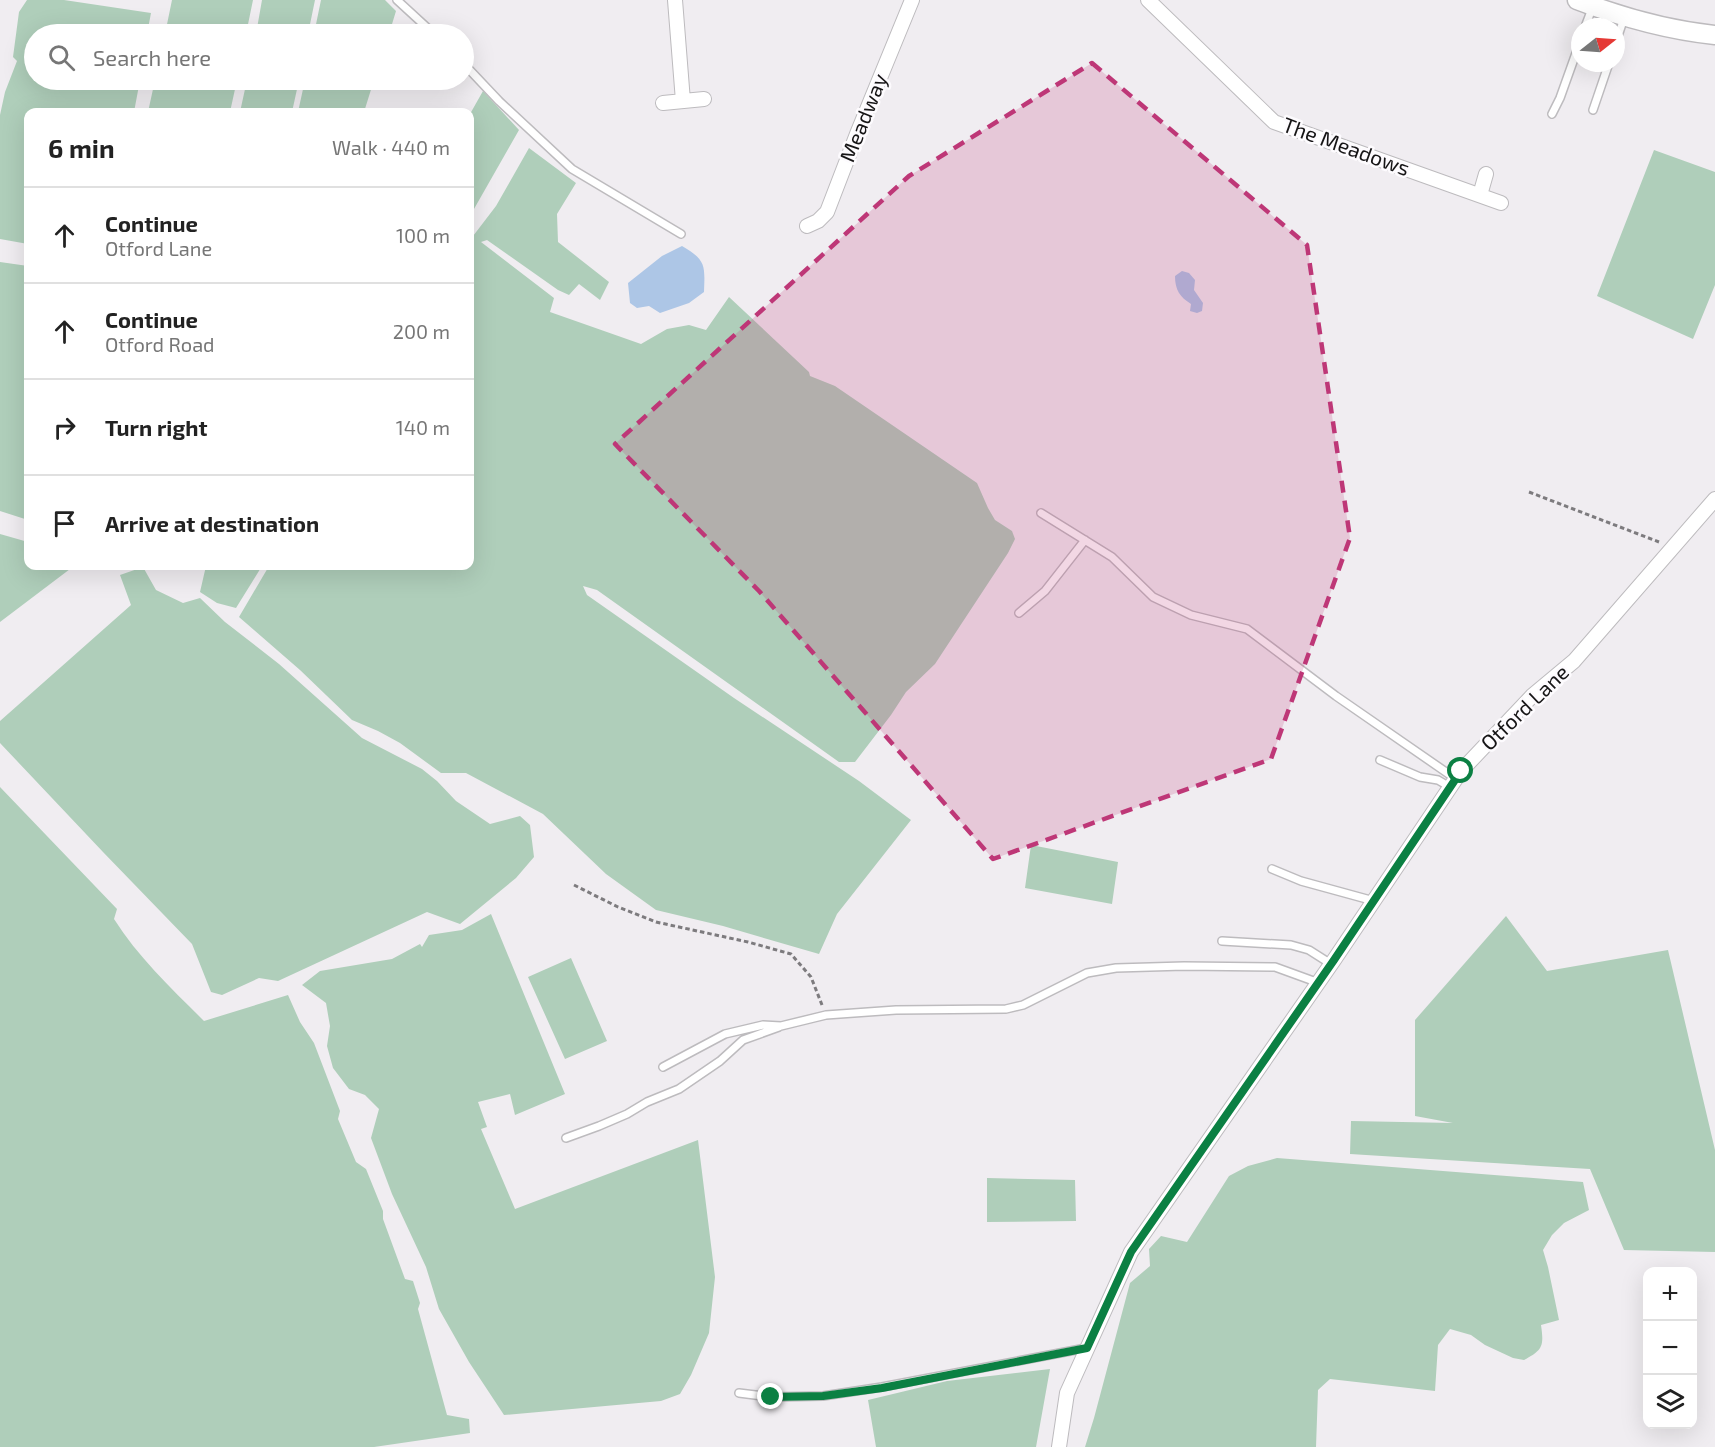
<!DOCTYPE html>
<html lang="en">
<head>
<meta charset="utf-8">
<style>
  body { margin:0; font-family:"Exo 2",sans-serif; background:#f6f6f6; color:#222 }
  .controls { position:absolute; right:18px; bottom:18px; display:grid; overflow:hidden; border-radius:12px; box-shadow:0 6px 24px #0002 }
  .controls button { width:54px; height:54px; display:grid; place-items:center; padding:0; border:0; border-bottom:2px solid #e0e0e0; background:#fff; color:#222; font:30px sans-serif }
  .compass { position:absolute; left:1571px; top:18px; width:54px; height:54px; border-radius:50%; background:#fff; box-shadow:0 6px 24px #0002; rotate:73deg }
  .stop { position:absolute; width:18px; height:18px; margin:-14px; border:4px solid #0b8043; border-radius:50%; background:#fff }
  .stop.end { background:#0b8043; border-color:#fff; box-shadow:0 2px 6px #0008 }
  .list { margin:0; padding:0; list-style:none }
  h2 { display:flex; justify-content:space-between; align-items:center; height:78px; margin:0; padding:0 24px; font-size:26px }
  h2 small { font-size:20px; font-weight:400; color:#767676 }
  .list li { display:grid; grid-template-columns:39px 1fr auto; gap:18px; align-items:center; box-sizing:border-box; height:96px; padding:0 24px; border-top:2px solid #e0e0e0 }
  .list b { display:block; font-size:22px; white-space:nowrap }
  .list p { margin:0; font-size:20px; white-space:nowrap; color:#767676 }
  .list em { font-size:20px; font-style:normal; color:#767676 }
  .icon { flex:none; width:33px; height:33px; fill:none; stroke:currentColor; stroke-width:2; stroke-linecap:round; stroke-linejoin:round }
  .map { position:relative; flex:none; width:1715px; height:1447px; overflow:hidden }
  .search { position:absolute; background:#fff; box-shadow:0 6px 24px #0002; left:24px; top:24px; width:450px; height:66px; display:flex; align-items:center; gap:15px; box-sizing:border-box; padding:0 21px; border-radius:33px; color:#767676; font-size:22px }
  .panel { position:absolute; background:#fff; box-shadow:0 6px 24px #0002; left:24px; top:108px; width:450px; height:462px; border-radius:12px }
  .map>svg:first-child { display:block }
  .green { fill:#afceba }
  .water { fill:#adc6e6 }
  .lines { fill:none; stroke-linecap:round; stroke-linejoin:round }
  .lane-casing { stroke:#bdbbbe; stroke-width:10 }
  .street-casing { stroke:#bdbbbe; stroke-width:16 }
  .secondary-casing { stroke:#bdbbbe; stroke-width:21 }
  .path { stroke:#7d7b7e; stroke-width:3; stroke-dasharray:4.5 3; stroke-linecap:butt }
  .lane { stroke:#fff; stroke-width:7 }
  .street { stroke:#fff; stroke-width:14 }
  .secondary { stroke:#fff; stroke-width:18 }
  .route { stroke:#0b8043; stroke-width:8 }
  .marked { fill:#be3777; fill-opacity:0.2; stroke:#be3777; stroke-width:4.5; stroke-dasharray:12 8; stroke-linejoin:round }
  .labels { text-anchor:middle; stroke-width:5; stroke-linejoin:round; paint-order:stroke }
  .street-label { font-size:21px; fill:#161516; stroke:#fdfbfe }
</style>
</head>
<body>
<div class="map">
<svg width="1715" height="1447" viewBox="0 0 1715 1447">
  <rect width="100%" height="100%" fill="#f0edf1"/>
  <path class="green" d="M 27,0 L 64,0 L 151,13 L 147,34 L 34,34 L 34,80 L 140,80 L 134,112 L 28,112 L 28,244 L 0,239 L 0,115 L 5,92 L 17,61 L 13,57 L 19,12 Z
    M 172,0 L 253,0 L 246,34 L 165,34 Z
    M 262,0 L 315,0 L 308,34 L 256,34 Z
    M 321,0 L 385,0 L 396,11 L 389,34 L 314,34 Z
    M 155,80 L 237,80 L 230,112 L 148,112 Z
    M 247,80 L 299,80 L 292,112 L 240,112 Z
    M 305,80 L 374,80 L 364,112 L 298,112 Z
    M 483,91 L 519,130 L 470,216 L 470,114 Z
    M 529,148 L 576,183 L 557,214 L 558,242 L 609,282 L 600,300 L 579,284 L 569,295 L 558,290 L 487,240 L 481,242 L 554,298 L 550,312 L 641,344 L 667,329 L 689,325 L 706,330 L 729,297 L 809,372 L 810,376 L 835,386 L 977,483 L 988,508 L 995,520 L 1012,531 L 1015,539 L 1008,553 L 935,664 L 906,692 L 891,715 L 855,762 L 839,762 L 597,590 L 583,586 L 587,595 L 734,698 L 859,781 L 911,820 L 837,914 L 819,954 L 723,926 L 656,910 L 606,874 L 543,814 L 466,773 L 441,773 L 400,743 L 378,731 L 352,720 L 300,670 L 239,617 L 269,566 L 470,566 L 470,240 L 496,206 Z
    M 1654,150 L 1715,172 L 1715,285 L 1693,339 L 1597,296 Z
    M 0,262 L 28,266 L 28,520 L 0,511 Z
    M 0,534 L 28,542 L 28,566 L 74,566 L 0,622 Z
    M 206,566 L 262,566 L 236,608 L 217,603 L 200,592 Z
    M 143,567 L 156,590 L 183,603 L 200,598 L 225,622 L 279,664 L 362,738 L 422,769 L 437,781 L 456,801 L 490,824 L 520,816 L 530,825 L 534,857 L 516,878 L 460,924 L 427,912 L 278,981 L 259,978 L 222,995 L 211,992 L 192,944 L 103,852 L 0,743 L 0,721 L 131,605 L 120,575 Z
    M 0,787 L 117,909 L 114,919 C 138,957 172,989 204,1021 L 288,995 L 300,1022 L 314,1043 L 340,1111 L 338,1119 L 356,1162 L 366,1169 L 383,1211 L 383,1219 L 405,1279 L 413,1281 L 420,1303 L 418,1309 L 447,1415 L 469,1419 L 470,1433 L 374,1447 L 0,1447 Z
    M 1031,845 L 1118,862 L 1112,904 L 1025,888 Z
    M 491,914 L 565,1094 L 515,1115 L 510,1094 L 478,1102 L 487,1127 L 481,1129 L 515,1209 L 698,1140 L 715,1277 L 709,1333 L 691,1375 L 680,1394 L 661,1401 L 504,1415 L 469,1362 L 439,1309 L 426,1267 L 392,1194 L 371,1138 L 379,1109 L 365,1095 L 349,1089 L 333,1068 L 327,1046 L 330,1026 L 326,1003 L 302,985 L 320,971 L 392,959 L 420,944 L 422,947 L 429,935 L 462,930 Z
    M 1506,916 L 1547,971 L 1668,950 L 1715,1150 L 1715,1252 L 1624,1250 L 1590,1169 L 1350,1154 L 1351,1121 L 1453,1123 L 1415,1116 L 1415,1020 Z
    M 571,958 L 607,1041 L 565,1059 L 528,977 Z
    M 1277,1158 L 1583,1182 L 1589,1210 L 1564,1223 L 1552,1235 L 1543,1250 L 1548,1267 L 1559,1320 L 1541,1325 C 1544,1346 1543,1350 1524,1360 L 1513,1358 L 1485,1345 L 1471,1335 L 1450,1329 L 1438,1345 L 1435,1391 L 1330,1379 L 1318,1390 L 1316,1447 L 1085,1447 L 1094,1418 L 1130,1283 L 1150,1266 L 1149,1249 L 1161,1236 L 1187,1242 L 1229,1176 L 1248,1166 Z
    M 987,1178 L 1075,1180 L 1076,1221 L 987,1222 Z
    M 1050,1369 L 1036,1447 L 876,1447 L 868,1400 L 947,1381 Z"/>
  <path class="water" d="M 682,246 C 706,260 705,265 704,292 L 689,303 L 660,313 L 649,306 L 637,308 L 630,303 L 628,283 L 662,256 Z
    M 1182,271 L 1189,273 L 1195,280 L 1194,290 L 1203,303 L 1202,311 L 1197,313 L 1190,311 L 1191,304 C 1180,297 1175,290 1175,276 Z"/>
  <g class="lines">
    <g class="lane-casing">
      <path id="lane" d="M 397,0 L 434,34
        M 1585,27 L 1593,6
        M 1616,42 L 1624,18
        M 464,64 L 499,101 L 572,169 L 681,234
        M 1593,110 L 1609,63
        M 1552,114 L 1560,98 L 1580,42
        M 1041,513 L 1112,557 L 1153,597 L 1191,615 L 1247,629 L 1336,696 L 1456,779
        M 1019,613 L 1045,591 L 1085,540
        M 1380,760 L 1420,777 L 1438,780 L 1450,787
        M 1272,869 L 1301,881 L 1374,901
        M 1222,941 L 1291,945 L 1309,950 L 1331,964
        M 663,1067 L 725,1034 L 763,1025 L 781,1026 L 826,1015 L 896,1010 L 1006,1009 L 1023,1005 L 1087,973 L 1116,968 L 1184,966 L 1275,967 L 1319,983
        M 566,1138 L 599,1126 L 627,1114 L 647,1102 L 679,1089 L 720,1061 L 743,1040 L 779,1027
        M 739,1393 L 771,1397 L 823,1396 L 882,1387 L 1086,1348"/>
    </g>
    <g class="street-casing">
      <path id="street" d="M 675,0 L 683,101
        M 1148,0 L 1274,122 L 1501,203
        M 663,103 L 704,99
        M 1480,195 L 1486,174
        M 807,226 L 818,221 L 827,212 L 857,134 L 912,0
        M 1059,1447 L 1067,1393 L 1131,1252 L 1334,960 L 1461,771 L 1532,696 L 1574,661 L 1715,499"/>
    </g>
    <g class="secondary-casing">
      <path id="secondary" d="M 1577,0 C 1621,17 1668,30 1715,35"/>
    </g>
    <path class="path" d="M 1529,492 L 1659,542
      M 574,885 L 618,907 L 656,922 L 748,942 L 791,954 L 811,977 L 822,1005"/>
    <use href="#lane" class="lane"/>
    <use href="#street" class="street"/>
    <use href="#secondary" class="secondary"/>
  </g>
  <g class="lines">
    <path class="route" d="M 771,1397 L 823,1396 L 882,1388 L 1087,1348 L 1131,1252 L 1334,960 L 1461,771"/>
  </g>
  <path class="marked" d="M 1092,63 L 1307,245 L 1350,538 L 1271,759 L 993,859 L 759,591 L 615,444 L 909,176 Z"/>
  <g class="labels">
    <g class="street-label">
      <text transform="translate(864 118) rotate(-68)" y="7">Meadway</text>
      <text transform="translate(1346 147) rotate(20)" y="7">The Meadows</text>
      <text transform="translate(1525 708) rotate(-44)" y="7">Otford Lane</text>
    </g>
  </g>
</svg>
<div class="controls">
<button>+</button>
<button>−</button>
<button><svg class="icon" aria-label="layers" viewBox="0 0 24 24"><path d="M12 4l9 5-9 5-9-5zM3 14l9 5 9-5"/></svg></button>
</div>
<svg class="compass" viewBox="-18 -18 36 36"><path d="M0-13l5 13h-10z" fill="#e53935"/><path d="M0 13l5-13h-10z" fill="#767676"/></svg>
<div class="stop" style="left:1461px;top:771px"></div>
<div class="stop end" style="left:771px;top:1397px"></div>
<div class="search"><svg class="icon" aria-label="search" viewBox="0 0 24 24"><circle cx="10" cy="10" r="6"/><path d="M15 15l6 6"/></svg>Search here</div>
<section class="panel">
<h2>6 min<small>Walk · 440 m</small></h2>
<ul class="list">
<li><svg class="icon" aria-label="ahead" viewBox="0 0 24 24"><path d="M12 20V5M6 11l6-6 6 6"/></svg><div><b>Continue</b><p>Otford Lane</p></div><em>100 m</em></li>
<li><svg class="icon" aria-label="ahead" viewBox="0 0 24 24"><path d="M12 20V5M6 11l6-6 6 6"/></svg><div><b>Continue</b><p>Otford Road</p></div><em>200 m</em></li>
<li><svg class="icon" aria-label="right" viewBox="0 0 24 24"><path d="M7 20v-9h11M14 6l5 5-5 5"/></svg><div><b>Turn right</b></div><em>140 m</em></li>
<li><svg class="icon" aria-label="arrive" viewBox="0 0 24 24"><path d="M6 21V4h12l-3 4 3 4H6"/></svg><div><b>Arrive at destination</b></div></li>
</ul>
</section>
</div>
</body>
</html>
